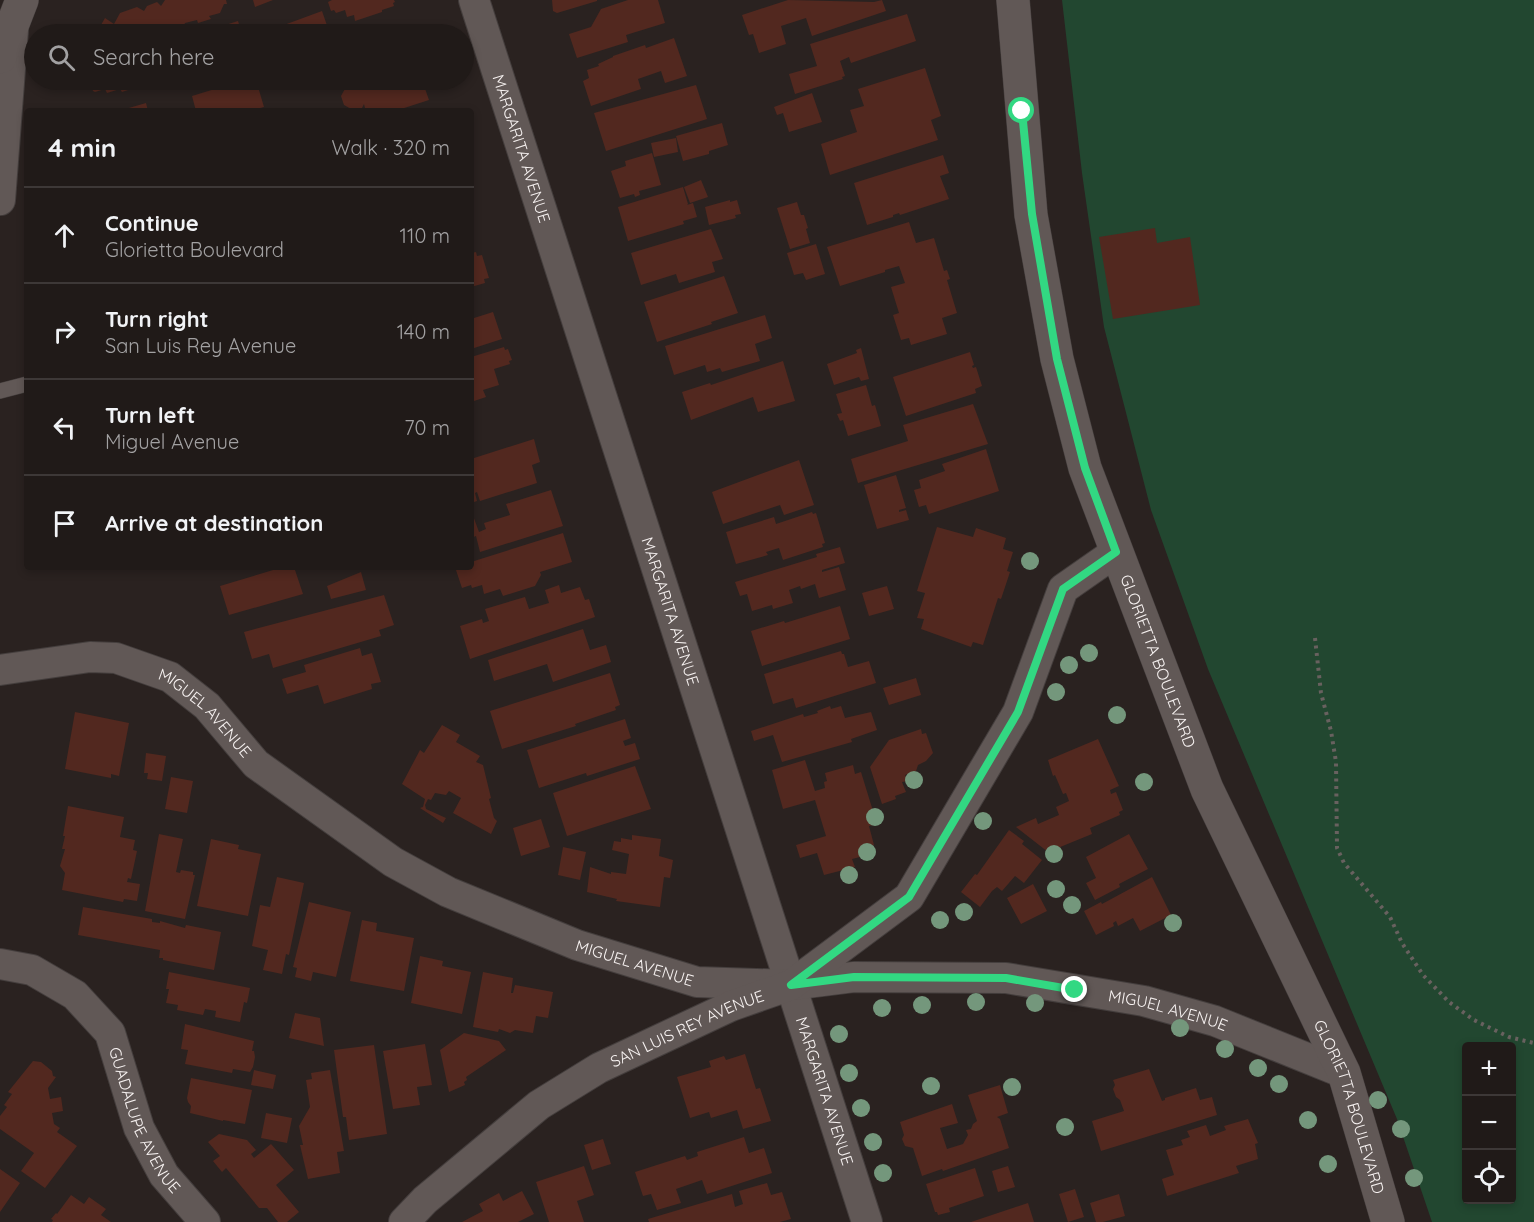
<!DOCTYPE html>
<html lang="en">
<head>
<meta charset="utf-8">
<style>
  body { margin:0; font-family:Quicksand,sans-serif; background:#282321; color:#f1f3f6 }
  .controls { position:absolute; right:18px; bottom:18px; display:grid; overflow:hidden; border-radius:6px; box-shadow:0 3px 9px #0003 }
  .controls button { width:54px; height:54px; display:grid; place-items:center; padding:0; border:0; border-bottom:2px solid #3d3837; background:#201a18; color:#f1f3f6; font:30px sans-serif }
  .stop { position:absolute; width:18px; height:18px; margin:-14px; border:4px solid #32d882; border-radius:50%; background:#fff }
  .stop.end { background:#32d882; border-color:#fff; box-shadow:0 2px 6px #0008 }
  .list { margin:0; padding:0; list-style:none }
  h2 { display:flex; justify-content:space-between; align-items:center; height:78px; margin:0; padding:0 24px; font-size:26px }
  h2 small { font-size:20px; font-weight:400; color:#a2a1a2 }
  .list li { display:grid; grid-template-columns:39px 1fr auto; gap:18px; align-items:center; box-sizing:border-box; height:96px; padding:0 24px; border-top:2px solid #3d3837 }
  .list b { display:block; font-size:22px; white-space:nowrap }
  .list p { margin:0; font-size:20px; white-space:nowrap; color:#a2a1a2 }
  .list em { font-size:20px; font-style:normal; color:#a2a1a2 }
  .icon { flex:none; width:33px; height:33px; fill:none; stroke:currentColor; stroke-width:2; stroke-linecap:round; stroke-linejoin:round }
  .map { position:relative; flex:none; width:1534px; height:1222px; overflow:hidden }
  .search { position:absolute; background:#201a18; box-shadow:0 3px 9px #0003; left:24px; top:24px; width:450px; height:66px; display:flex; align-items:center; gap:15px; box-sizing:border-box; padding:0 21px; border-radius:33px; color:#a2a1a2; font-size:22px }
  .panel { position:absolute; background:#201a18; box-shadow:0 3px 9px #0003; left:24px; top:108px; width:450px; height:462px; border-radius:6px }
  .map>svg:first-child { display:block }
  .green { fill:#224730; fill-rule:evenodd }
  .building { fill:#52281f }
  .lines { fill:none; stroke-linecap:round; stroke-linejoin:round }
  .lane-casing { stroke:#443e3d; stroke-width:16 }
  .street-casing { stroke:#443e3d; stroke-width:32 }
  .secondary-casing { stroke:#443e3d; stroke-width:34 }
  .path { stroke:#68615f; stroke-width:4; stroke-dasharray:3 4.5; stroke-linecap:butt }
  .lane { stroke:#615856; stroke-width:15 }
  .street { stroke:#615856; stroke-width:30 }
  .secondary { stroke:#615856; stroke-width:33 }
  .tree { fill:#74977c }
  .route { stroke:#32d882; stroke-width:8 }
  .labels { text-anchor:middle; stroke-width:4.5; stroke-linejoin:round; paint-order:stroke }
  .street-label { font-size:16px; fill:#f7f2f1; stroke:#201917 }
</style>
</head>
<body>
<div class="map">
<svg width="1534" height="1222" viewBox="0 0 1534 1222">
  <rect width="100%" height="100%" fill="#2a2220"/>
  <path class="green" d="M 1062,0 L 1534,0 L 1534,1222 L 1432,1222 L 1397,1119 L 1208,669 L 1151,510 L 1104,327 L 1082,173 ZM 1466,1046 L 1512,1046 L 1512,1200 L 1466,1200 Z"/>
  <path class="building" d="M 165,0 L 226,0 L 227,4 L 224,4 L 220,13 L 209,16 L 211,19 L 198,23 L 197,20 L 185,23 L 182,29 L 166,34 L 101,34 L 101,25 L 105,18 L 114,24 L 120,13 L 137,7 L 144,11 L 147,6 L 157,2 L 161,6 Z
    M 253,0 L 273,0 L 255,7 Z
    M 332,0 L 394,0 L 395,2 L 393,3 L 394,6 L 382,10 L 382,12 L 355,21 L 354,15 L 347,17 L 345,10 L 336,13 L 334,10 L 331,11 L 328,2 Z
    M 552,0 L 597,0 L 597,1 L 557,13 L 553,11 Z
    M 628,0 L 658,0 L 665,23 L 626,35 L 628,42 L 577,58 L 569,34 L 591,27 L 601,9 Z
    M 788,0 L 874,2 L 882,0 L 886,11 L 812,36 L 806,18 L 781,26 L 786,44 L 759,53 L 753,34 L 749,35 L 742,15 Z
    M 322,11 L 330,34 L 287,34 L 284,25 Z
    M 907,14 L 916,41 L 851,63 L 849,57 L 840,61 L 845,76 L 842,77 L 843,79 L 795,94 L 789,74 L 817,66 L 810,44 Z
    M 238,21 L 242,34 L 197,34 Z
    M 403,25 L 408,34 L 371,34 L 378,32 Z
    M 250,26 L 253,34 L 244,34 L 242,29 Z
    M 674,38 L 687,76 L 665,83 L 661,71 L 638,79 L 641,89 L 591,106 L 583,81 L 589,78 L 587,70 L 599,66 L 598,64 L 613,57 L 613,56 L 645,45 L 646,48 Z
    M 925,68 L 941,116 L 931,120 L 938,140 L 830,175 L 821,144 L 857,132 L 850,110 L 864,106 L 858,89 Z
    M 89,80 L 159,80 L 122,92 L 120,89 L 107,93 L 105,89 L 95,92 L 93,91 Z
    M 215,80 L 256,80 L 264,107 L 250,111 L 196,111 L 192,96 L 218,88 Z
    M 276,80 L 301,80 L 278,87 Z
    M 377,80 L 422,80 L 429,100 L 395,111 L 373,111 L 365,108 L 364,104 L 362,108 L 353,110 L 344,105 L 341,96 L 346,87 L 354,85 L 360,86 Z
    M 696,85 L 707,119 L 606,151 L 594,113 Z
    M 812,93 L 822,122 L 789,132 L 783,113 L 777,115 L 774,107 Z
    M 146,103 L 148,111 L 122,111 L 122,110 Z
    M 722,123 L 728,145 L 709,151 L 709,154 L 683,161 L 676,136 Z
    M 676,138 L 678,152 L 654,157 L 651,143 Z
    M 652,153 L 661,185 L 639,191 L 640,195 L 635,197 L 634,194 L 620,198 L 611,171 L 626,166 L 625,161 Z
    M 943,155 L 949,173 L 940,176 L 949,199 L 900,215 L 899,213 L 893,215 L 893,217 L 867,225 L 854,183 Z
    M 701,180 L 708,197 L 690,203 L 684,187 Z
    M 683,187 L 688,204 L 687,205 L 693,203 L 697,217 L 683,221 L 684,224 L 628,241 L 618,207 Z
    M 730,200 L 730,202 L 737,200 L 741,214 L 735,215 L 736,218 L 709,225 L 705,207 Z
    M 797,202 L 801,215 L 804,215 L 808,228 L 806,229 L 810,243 L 790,249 L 777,208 Z
    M 909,222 L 916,243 L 934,238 L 944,271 L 947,270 L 950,279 L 947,280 L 957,313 L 942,318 L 947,334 L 911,345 L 909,338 L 901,340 L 893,315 L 899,313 L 891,287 L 905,283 L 899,266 L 885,270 L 885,272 L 840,286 L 827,247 Z
    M 1155,228 L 1157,243 L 1190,237 L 1200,305 L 1113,319 L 1099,237 Z
    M 711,229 L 723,259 L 712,262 L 715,272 L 679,283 L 676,274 L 641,285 L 631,253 Z
    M 816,244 L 825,274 L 806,280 L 803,273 L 794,275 L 787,253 Z
    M 476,252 L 477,256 L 482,255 L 489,278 L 484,279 L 485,283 L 471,287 L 471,253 Z
    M 724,276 L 738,313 L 711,322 L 712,324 L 657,342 L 644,302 Z
    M 471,309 L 474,318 L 493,312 L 502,339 L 471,349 Z
    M 765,315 L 772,338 L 755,344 L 760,361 L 722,372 L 720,368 L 707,372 L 705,365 L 674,375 L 665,346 Z
    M 504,347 L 505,350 L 508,349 L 512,360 L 509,361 L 510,364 L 494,369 L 499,385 L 483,390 L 486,397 L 471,402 L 471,357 Z
    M 861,348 L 869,379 L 861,381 L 859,377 L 834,385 L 827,364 L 857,353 L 856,350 Z
    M 970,352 L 974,365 L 972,366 L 973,368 L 976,367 L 982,386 L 975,389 L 976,393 L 906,416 L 893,377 Z
    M 783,361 L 795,401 L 758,412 L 753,397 L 691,420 L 682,392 L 710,383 L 711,385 Z
    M 866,385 L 872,406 L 875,405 L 881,426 L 848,436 L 843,420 L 840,421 L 837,414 L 842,413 L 836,394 Z
    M 973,404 L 988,444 L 858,483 L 851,459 L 908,441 L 903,425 Z
    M 534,439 L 540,462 L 532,465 L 537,483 L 480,501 L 477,492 L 475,493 L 477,501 L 471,503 L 471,459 Z
    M 986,449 L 999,491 L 929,514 L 926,505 L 919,507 L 914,490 L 921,488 L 919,480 L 945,471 L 942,464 Z
    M 799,460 L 814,505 L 784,515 L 780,505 L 723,524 L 712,492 Z
    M 896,475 L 906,508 L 899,510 L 899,512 L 906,510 L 909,520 L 877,529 L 864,485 Z
    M 551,490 L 563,526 L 480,552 L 476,536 L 471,538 L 471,510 L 479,532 L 486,529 L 484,523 L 510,515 L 506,504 Z
    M 812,512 L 813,514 L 816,513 L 825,543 L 822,544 L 823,547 L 783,560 L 779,548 L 766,552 L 768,555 L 736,564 L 726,532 L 774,517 L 776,524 Z
    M 937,527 L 973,537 L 976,528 L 1006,538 L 1003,549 L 1013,552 L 1007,571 L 1010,572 L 1001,599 L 998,598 L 983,645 L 973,642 L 971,647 L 921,629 L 924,619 L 917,618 L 925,593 L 917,591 Z
    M 563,533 L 572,562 L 540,572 L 541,575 L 535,586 L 503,596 L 500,589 L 484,594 L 482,585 L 472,588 L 471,585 L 462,588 L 456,570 L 471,567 L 471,562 Z
    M 840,547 L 845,563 L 822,570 L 822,572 L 839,567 L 846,590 L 819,598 L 815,584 L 801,589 L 800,586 L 789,590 L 793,603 L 773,609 L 772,605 L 752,611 L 747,594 L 740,596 L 735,582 L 817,557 L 816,554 Z
    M 283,567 L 294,567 L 303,594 L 229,615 L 220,586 Z
    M 361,572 L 366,590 L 331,599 L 327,586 Z
    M 559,585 L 561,593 L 580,587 L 585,600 L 589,599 L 595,617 L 470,659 L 460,626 L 482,619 L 483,623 L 489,621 L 485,609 L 525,597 L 529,609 L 549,603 L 545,590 Z
    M 887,586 L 894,609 L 869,616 L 862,593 Z
    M 384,595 L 394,625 L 379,630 L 381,636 L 273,668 L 269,654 L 252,659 L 244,632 Z
    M 840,606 L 850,639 L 762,666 L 751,631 L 784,621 L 785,623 Z
    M 583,629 L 590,650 L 606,645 L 611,662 L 553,682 L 547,664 L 494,681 L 488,660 Z
    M 360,648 L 362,656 L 372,653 L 381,682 L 371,684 L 372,689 L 324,704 L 318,685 L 287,694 L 282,679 L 306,672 L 304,665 Z
    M 841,651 L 842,654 L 844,654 L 848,667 L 869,661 L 876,683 L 796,708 L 793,698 L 773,704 L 764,674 Z
    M 610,673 L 620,705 L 615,707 L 616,710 L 575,724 L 576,726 L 502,749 L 490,711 Z
    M 916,678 L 921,695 L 889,705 L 883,688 Z
    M 830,706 L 831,709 L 841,706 L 845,718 L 871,712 L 877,730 L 851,739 L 852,742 L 782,762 L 773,735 L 754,741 L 751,731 L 803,714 L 804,717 L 818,713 L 817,711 Z
    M 75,712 L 129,723 L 119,776 L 111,774 L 111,778 L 65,769 Z
    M 625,719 L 631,738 L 623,741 L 625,746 L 635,743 L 640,759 L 587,776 L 586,773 L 539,788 L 527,750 Z
    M 442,725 L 460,735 L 456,742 L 480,756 L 476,762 L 483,765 L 491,798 L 489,799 L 494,818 L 497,821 L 491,834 L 453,813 L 461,798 L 449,791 L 446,795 L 435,793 L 431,800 L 428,799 L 425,805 L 426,809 L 446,818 L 443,823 L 420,808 L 423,807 L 425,799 L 402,784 L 420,750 L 424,753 Z
    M 921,729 L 922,734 L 926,733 L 933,753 L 926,761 L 918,765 L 916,771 L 905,775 L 908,781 L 902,782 L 906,792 L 895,796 L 896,799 L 882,804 L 870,767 L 889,740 Z
    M 1098,739 L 1119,786 L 1110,790 L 1111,794 L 1116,792 L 1123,810 L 1119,812 L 1120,815 L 1090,828 L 1092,834 L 1048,852 L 1016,827 L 1036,818 L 1038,824 L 1059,815 L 1056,807 L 1069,801 L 1066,793 L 1063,794 L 1055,775 L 1053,776 L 1048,760 Z
    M 146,753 L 166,756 L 162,781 L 147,779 L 148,773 L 144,773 Z
    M 805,760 L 815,791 L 825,788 L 824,782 L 827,781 L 825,773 L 853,765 L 855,774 L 861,772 L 877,824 L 869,826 L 874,845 L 863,849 L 864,856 L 852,859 L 855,867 L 824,875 L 817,853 L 800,858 L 796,845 L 826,836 L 815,800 L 783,809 L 772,770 Z
    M 635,766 L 651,809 L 567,836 L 553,793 Z
    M 171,777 L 193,781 L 187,813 L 165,809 Z
    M 68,806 L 124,817 L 120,837 L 135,840 L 133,850 L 137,851 L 131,879 L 128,878 L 127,882 L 140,884 L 137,901 L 124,899 L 123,902 L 62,890 L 65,873 L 60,866 L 65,849 L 62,849 L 65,836 L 63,836 Z
    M 541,819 L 550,847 L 521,856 L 513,828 Z
    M 1009,830 L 1024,841 L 1022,844 L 1042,860 L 1024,883 L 1015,876 L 1002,891 L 997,887 L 992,891 L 980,907 L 961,892 L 975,874 L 977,875 Z
    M 159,834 L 183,839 L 176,872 L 180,873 L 181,870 L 193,872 L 193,875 L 195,875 L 185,919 L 145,911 Z
    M 1129,834 L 1148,869 L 1119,884 L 1120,887 L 1095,900 L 1086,883 L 1096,878 L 1086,857 Z
    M 632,835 L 661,839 L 659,856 L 673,860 L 670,878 L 664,877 L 660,907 L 616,901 L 617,899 L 587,892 L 590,867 L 611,874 L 611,872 L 626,874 L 629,854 L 612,850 L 614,841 L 621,842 L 621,838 L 632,840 Z
    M 211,839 L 239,845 L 238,849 L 261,854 L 248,916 L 197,906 Z
    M 563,847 L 586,852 L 580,880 L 558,875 Z
    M 277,877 L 304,883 L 289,955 L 286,954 L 282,974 L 263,970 L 268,950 L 252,946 L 260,905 L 270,907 Z
    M 1152,877 L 1171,915 L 1140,931 L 1133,918 L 1118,926 L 1116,921 L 1113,923 L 1114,926 L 1096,935 L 1084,911 L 1101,902 L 1102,904 Z
    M 1033,884 L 1047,911 L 1021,924 L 1007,898 Z
    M 309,902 L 351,912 L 336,977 L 313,972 L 311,981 L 295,977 L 297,968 L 293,967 Z
    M 83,907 L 152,919 L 152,922 L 160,923 L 160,921 L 185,928 L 186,925 L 221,932 L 214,970 L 163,960 L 163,958 L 159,958 L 160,950 L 78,935 Z
    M 362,920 L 377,923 L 376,931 L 414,938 L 404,991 L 350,981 Z
    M 420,956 L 443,961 L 442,966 L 471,972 L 462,1014 L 411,1003 Z
    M 169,972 L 250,988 L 247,1003 L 244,1002 L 240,1022 L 215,1017 L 216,1011 L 205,1009 L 203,1015 L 177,1010 L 178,1005 L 166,1003 L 169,989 L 166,989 Z
    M 483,972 L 513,978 L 511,993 L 513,993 L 515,985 L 553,992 L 548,1018 L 536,1016 L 533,1033 L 515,1030 L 510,1033 L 499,1029 L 498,1032 L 473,1027 Z
    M 295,1013 L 320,1018 L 324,1046 L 289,1038 Z
    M 185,1024 L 254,1041 L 252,1051 L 254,1051 L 255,1057 L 253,1067 L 250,1072 L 233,1069 L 232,1073 L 185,1064 L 188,1050 L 181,1049 Z
    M 464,1033 L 499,1041 L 506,1050 L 466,1077 L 467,1080 L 464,1082 L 465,1085 L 449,1092 L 440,1050 Z
    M 425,1044 L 432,1085 L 417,1087 L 420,1105 L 393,1109 L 383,1051 Z
    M 374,1045 L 387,1134 L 349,1140 L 346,1117 L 343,1117 L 334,1050 Z
    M 745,1054 L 756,1089 L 760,1088 L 771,1121 L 743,1129 L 737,1110 L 711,1118 L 709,1112 L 690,1118 L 677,1077 L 711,1067 L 709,1061 L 724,1056 L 726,1060 Z
    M 33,1061 L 41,1062 L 52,1071 L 53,1076 L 56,1077 L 48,1088 L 50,1099 L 61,1097 L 63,1111 L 52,1113 L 54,1124 L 60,1128 L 57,1132 L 77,1146 L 45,1188 L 21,1171 L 34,1153 L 0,1129 L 0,1116 L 7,1107 L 4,1105 L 12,1094 L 8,1092 Z
    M 1149,1069 L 1162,1101 L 1165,1100 L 1165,1098 L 1196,1088 L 1200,1100 L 1212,1097 L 1217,1115 L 1101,1151 L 1092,1121 L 1124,1111 L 1120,1100 L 1116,1097 L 1113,1089 L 1115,1085 L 1113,1080 Z
    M 254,1070 L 276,1075 L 273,1089 L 251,1085 Z
    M 330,1070 L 344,1151 L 337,1152 L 340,1173 L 308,1179 L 300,1145 L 303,1145 L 299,1126 L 310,1107 L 306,1080 L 312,1079 L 311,1073 Z
    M 191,1078 L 252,1090 L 245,1124 L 223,1120 L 223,1121 L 190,1113 L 191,1106 L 188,1102 L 187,1098 Z
    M 1000,1085 L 1008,1113 L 997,1117 L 1000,1119 L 1009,1148 L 943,1171 L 942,1169 L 922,1176 L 913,1148 L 905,1146 L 902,1139 L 904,1135 L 900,1122 L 952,1104 L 958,1123 L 940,1128 L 947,1149 L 963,1144 L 968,1135 L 966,1130 L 971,1129 L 973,1124 L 977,1121 L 968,1095 Z
    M 266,1113 L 292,1118 L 287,1143 L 261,1138 Z
    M 1248,1119 L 1258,1143 L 1255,1144 L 1258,1159 L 1236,1166 L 1239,1173 L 1167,1196 L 1162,1179 L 1174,1175 L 1166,1150 L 1183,1145 L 1181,1140 L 1190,1137 L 1187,1131 L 1206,1125 L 1210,1136 L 1226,1130 L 1224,1126 Z
    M 219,1134 L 247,1140 L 256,1150 L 251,1154 L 254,1158 L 271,1144 L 294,1170 L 276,1185 L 299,1212 L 287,1222 L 278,1222 L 267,1208 L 259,1208 L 226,1168 L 222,1172 L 213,1161 L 220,1156 L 208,1142 Z
    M 744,1137 L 749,1153 L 764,1148 L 772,1173 L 707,1194 L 702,1180 L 676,1189 L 681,1203 L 657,1210 L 651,1194 L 643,1196 L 635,1172 L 685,1156 L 687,1160 L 698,1156 L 697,1152 Z
    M 603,1139 L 611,1164 L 592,1170 L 584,1145 Z
    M 584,1166 L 594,1195 L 577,1201 L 584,1222 L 549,1222 L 536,1182 Z
    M 1008,1166 L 1015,1187 L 998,1192 L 992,1171 Z
    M 975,1168 L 984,1196 L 949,1208 L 950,1212 L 938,1215 L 937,1212 L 935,1212 L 926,1184 Z
    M 0,1169 L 20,1183 L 0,1212 Z
    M 767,1183 L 771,1195 L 782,1192 L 791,1219 L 780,1222 L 649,1222 L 648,1219 L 732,1194 L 735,1207 L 743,1204 L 739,1191 Z
    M 1075,1189 L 1084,1217 L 1068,1222 L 1059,1194 Z
    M 522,1191 L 534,1214 L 518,1222 L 462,1222 L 483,1211 L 479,1204 L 499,1193 L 503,1201 Z
    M 1119,1194 L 1125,1216 L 1103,1222 L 1096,1222 L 1090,1203 Z
    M 71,1195 L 84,1204 L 89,1197 L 106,1209 L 101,1215 L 111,1222 L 52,1222 L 53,1220 L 51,1219 L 56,1213 L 57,1214 Z
    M 1028,1203 L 1034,1222 L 971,1222 Z"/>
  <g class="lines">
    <g class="lane-casing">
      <path id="lane" d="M 0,391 L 27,384"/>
    </g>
    <g class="street-casing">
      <g id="street">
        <path id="s1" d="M 474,0 L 867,1222"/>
        <path d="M 0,200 L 13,30"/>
        <path id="s2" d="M 0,670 L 90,657 L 116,658 L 170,677 L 207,706 L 256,764 L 393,862 L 448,892 L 577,945 L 697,982 L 791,985 L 854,977 L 1006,978 L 1144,1001 L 1215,1021 L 1344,1073"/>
        <path id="s3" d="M 0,964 L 32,970 L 75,995 L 110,1033 L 139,1128 L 164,1175 L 205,1222"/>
        <path id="s4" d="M 404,1222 L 425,1200 L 539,1105 L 599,1068 L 731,1006 L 791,985 L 909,897 L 1018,712 L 1063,589 L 1116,552"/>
      </g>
    </g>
    <g class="secondary-casing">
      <g id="secondary">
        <path id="s5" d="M 1013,0 L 1031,215 L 1057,359 L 1085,468 L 1207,789 L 1344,1073 L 1388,1222"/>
        <path d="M 0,57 L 22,0"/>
      </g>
    </g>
    <path class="path" d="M 1315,638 L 1321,693 L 1331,731 L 1336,762 L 1337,848 L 1344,863 L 1390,917 L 1402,943 L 1423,975 L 1449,1002 L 1474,1020 L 1509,1037 L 1534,1043"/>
    <use href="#lane" class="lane"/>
    <use href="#street" class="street"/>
    <use href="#secondary" class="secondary"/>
  </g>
  <g class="tree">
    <circle cx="1030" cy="561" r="9"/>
    <circle cx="1089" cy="653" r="9"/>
    <circle cx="1069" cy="665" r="9"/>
    <circle cx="1056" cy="692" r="9"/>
    <circle cx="1117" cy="715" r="9"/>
    <circle cx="914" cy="780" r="9"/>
    <circle cx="1144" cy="782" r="9"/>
    <circle cx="875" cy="817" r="9"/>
    <circle cx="983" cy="821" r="9"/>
    <circle cx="867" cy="852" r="9"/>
    <circle cx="1054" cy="854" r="9"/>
    <circle cx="849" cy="875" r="9"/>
    <circle cx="1056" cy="889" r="9"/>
    <circle cx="1072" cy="905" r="9"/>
    <circle cx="964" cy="912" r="9"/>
    <circle cx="940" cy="920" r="9"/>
    <circle cx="1173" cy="923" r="9"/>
    <circle cx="976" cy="1002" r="9"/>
    <circle cx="1035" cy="1003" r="9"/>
    <circle cx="922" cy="1005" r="9"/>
    <circle cx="882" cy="1008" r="9"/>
    <circle cx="1180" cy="1028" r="9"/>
    <circle cx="839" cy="1034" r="9"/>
    <circle cx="1225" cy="1049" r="9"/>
    <circle cx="1258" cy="1068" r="9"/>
    <circle cx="849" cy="1073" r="9"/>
    <circle cx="1279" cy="1084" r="9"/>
    <circle cx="931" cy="1086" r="9"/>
    <circle cx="1012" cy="1087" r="9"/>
    <circle cx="1378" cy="1100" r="9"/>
    <circle cx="861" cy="1108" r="9"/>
    <circle cx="1308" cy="1120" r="9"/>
    <circle cx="1065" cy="1127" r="9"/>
    <circle cx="1401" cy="1129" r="9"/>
    <circle cx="873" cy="1142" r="9"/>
    <circle cx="1328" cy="1164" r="9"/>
    <circle cx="883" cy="1173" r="9"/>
    <circle cx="1414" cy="1178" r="9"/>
  </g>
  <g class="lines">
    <path class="route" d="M 1022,111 L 1032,214 L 1057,359 L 1085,468 L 1116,552 L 1063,589 L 1018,712 L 909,897 L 791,985 L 854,977 L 1006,978 L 1075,990"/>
  </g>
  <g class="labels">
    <g class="street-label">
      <text dy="6" stroke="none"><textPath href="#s1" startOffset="156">MARGARITA AVENUE</textPath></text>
      <text dy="6" stroke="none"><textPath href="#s1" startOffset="642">MARGARITA AVENUE</textPath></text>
      <text dy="6" stroke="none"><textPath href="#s5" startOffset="681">GLORIETTA BOULEVARD</textPath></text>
      <text dy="6" stroke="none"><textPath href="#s2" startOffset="224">MIGUEL AVENUE</textPath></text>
      <text dy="6" stroke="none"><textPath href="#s2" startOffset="728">MIGUEL AVENUE</textPath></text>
      <text dy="6" stroke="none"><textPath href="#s2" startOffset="1268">MIGUEL AVENUE</textPath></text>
      <text dy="6" stroke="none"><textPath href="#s4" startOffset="346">SAN LUIS REY AVENUE</textPath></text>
      <text dy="6" stroke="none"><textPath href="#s1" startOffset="1146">MARGARITA AVENUE</textPath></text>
      <text dy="6" stroke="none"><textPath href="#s5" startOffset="1167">GLORIETTA BOULEVARD</textPath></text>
      <text dy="6" stroke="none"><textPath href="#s3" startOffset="228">GUADALUPE AVENUE</textPath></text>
    </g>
  </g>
</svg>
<div class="controls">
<button>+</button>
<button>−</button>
<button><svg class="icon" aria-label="locate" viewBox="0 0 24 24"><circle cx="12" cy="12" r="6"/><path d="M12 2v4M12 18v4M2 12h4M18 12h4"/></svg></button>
</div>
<div class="stop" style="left:1022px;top:111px"></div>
<div class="stop end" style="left:1075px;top:990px"></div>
<div class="search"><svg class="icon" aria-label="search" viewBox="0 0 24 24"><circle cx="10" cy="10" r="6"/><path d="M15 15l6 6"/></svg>Search here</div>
<section class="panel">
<h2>4 min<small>Walk · 320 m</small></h2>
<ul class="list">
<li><svg class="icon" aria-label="ahead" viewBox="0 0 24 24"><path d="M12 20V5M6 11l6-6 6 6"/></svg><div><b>Continue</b><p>Glorietta Boulevard</p></div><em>110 m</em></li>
<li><svg class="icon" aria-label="right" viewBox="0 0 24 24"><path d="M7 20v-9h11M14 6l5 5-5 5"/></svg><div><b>Turn right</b><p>San Luis Rey Avenue</p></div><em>140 m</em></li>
<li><svg class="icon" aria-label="left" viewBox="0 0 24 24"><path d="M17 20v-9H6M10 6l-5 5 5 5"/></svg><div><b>Turn left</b><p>Miguel Avenue</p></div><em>70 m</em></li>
<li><svg class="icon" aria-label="arrive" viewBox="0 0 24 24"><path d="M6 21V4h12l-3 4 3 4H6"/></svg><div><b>Arrive at destination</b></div></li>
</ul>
</section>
</div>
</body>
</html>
